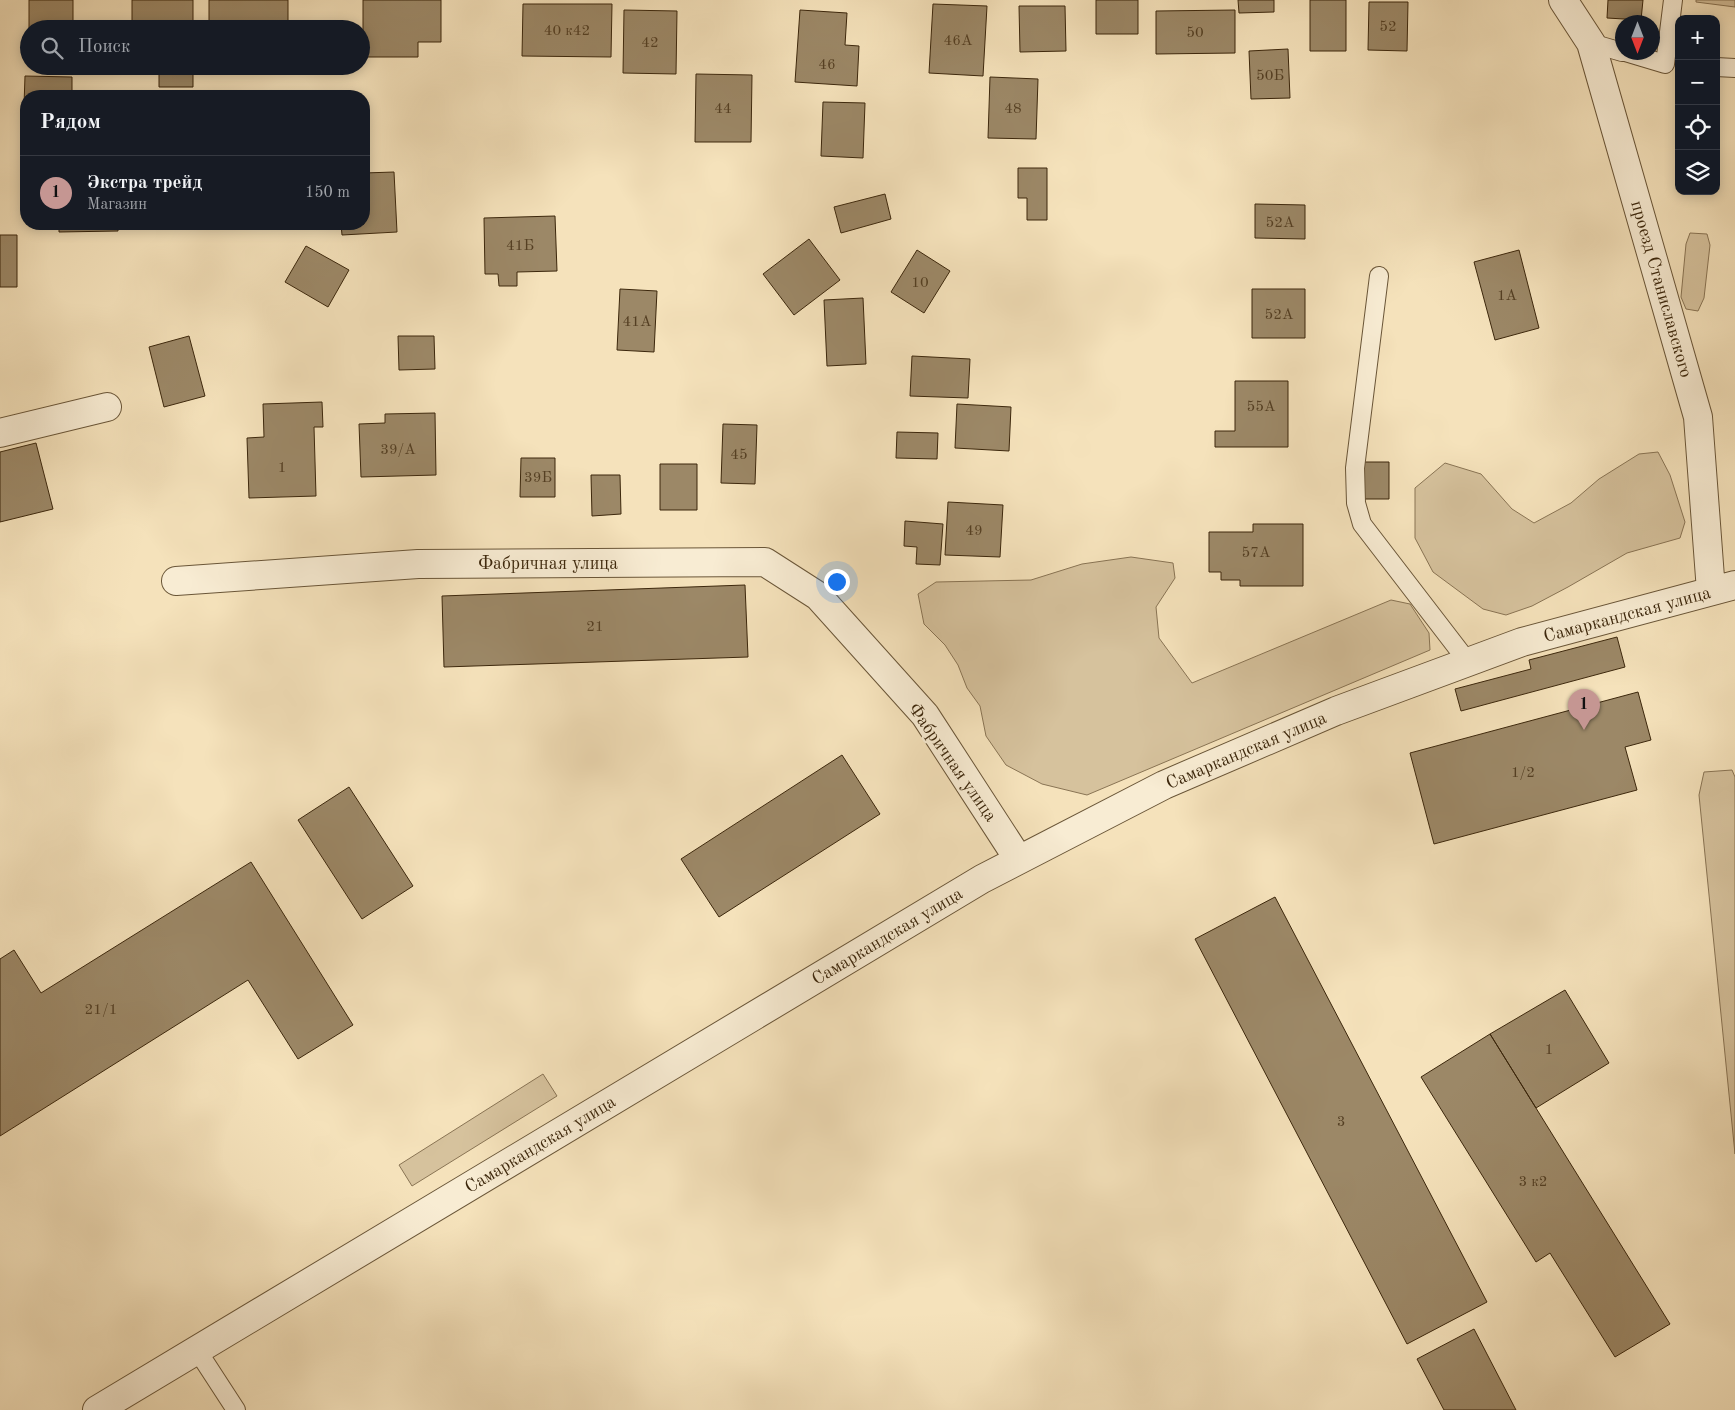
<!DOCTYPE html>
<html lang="ru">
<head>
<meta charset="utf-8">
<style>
  body { margin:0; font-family:"Old Standard TT",serif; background:#242831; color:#f1f3f6 }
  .controls { position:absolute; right:15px; top:15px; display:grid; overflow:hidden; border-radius:10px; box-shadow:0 2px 12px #0003 }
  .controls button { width:45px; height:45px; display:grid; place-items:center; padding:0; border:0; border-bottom:1px solid #363941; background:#171b24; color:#f1f3f6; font:25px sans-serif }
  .compass { position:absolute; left:1615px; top:15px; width:45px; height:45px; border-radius:50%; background:#171b24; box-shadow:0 2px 12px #0003; rotate:180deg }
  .you { position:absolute; left:836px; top:581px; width:18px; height:18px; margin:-12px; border:4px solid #fff; border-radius:50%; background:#1a73e8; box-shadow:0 0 0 8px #1a73e833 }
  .badge { display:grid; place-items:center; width:32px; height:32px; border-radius:50%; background:#c59692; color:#111; font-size:16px; font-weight:700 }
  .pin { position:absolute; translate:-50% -41px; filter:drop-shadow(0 1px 2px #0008) }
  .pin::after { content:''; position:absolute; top:26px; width:18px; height:15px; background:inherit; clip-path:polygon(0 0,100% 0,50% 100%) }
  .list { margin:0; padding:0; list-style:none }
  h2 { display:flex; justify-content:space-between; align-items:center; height:65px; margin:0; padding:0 20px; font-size:21px }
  h2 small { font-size:16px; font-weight:400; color:#9ea1a6 }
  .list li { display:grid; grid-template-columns:32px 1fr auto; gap:15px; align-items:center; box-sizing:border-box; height:75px; padding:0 20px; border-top:1px solid #363941 }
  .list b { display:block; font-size:19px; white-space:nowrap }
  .list p { margin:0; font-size:16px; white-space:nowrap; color:#9ea1a6 }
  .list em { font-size:16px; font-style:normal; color:#9ea1a6 }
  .icon { flex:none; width:28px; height:28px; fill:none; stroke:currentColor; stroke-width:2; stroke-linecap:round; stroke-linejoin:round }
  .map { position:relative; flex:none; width:1735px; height:1410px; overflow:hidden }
  .search { position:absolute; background:#171b24; box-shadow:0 2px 12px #0003; left:20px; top:20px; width:350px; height:55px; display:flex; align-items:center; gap:12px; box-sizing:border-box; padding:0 18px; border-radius:28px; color:#9ea1a6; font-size:19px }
  .panel { position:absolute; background:#171b24; box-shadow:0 2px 12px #0003; left:20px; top:90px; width:350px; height:140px; border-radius:20px }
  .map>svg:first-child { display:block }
  .green { fill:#d6c29d; stroke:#897454 }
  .building { fill:#9c8867; stroke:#3c270c }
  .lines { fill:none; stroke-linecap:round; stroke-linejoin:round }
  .service-casing { stroke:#6a5638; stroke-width:20 }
  .minor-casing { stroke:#6a5638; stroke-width:30 }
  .service { stroke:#f8ecd3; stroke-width:18 }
  .minor { stroke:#f8ecd3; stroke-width:28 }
  .labels { text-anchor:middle; stroke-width:4.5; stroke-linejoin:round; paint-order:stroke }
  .number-label { font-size:15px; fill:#543f23 }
  .street-label { font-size:18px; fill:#3c270c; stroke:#f8ecd3 }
</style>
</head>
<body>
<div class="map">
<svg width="1735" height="1410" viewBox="0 0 1735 1410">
  <rect width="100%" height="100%" fill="#f5e2bb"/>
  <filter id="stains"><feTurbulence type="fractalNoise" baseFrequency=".004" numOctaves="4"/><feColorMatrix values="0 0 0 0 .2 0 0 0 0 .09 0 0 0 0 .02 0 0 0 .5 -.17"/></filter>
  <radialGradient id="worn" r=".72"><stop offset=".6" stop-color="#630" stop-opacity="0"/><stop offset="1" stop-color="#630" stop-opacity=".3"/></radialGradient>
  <path class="green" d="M 1696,0 L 1735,0 L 1735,7 L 1696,2 Z
    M 1690,233 L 1707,234 L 1710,245 L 1704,298 L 1698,311 L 1686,309 L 1681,297 L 1686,244 Z
    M 1658,452 L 1670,475 L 1685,522 L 1680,538 L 1627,553 L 1568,587 L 1532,606 L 1506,615 L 1483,609 L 1433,572 L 1415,538 L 1415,488 L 1445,463 L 1481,474 L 1512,509 L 1534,523 L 1571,503 L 1599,479 L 1639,454 Z
    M 1131,557 L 1173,563 L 1175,578 L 1156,607 L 1159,638 L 1192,683 L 1391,600 L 1410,604 L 1429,633 L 1430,650 L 1087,795 L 1042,784 L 1006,765 L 986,736 L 980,706 L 967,688 L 958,665 L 945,645 L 924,624 L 918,594 L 936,582 L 1031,580 L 1082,564 Z
    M 1732,770 L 1735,777 L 1735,1154 L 1699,795 L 1704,772 Z
    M 543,1074 L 557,1096 L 412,1186 L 399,1165 Z"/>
  <path class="building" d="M 29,0 L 73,0 L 73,29 L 29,29 Z
    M 132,0 L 193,0 L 193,29 L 132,29 Z
    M 209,0 L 288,0 L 288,29 L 209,29 Z
    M 363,0 L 441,0 L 441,42 L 418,42 L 418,57 L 363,57 Z
    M 1096,0 L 1138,0 L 1138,34 L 1096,34 Z
    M 1238,0 L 1274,0 L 1274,12 L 1239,13 Z
    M 1310,0 L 1346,0 L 1346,51 L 1310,51 Z
    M 1608,0 L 1643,0 L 1641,20 L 1607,18 Z
    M 1369,2 L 1408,2 L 1407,51 L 1368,50 Z
    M 523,4 L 612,4 L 611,57 L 522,56 Z
    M 933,4 L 987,6 L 983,76 L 929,73 Z
    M 1019,6 L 1065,6 L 1066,51 L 1020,52 Z
    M 624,10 L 677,11 L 676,74 L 623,73 Z
    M 800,10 L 847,13 L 845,45 L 859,46 L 857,86 L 795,82 Z
    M 1235,10 L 1235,53 L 1156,54 L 1156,11 Z
    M 1288,49 L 1290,98 L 1251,99 L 1249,51 Z
    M 132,66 L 193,66 L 193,87 L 159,87 L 159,66 Z
    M 696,74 L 752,75 L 751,142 L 695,142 Z
    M 25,76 L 72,77 L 72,96 L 26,96 L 26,135 L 23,135 Z
    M 990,77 L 1038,79 L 1036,139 L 988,138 Z
    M 823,102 L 865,103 L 863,158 L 821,156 Z
    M 1018,168 L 1047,168 L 1047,220 L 1027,220 L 1027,198 L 1018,198 Z
    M 394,172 L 397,232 L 342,235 L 341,224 L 364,224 L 364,173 Z
    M 885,194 L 891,219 L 841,233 L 834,207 Z
    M 1255,204 L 1305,205 L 1305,239 L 1255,238 Z
    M 555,216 L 557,271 L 517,272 L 517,286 L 499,286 L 498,274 L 485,274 L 484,218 Z
    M 59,224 L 118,224 L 118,231 L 59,232 Z
    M 0,235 L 17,235 L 17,287 L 0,287 Z
    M 809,239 L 840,280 L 794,315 L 763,274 Z
    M 306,246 L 349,270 L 328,307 L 285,282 Z
    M 917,250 L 950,271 L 924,313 L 891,292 Z
    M 1519,250 L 1539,328 L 1495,340 L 1474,262 Z
    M 620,289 L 657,291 L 654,352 L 617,350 Z
    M 1252,289 L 1305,289 L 1305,338 L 1252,338 Z
    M 863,298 L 866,364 L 827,366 L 824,300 Z
    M 189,336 L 205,396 L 164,407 L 149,347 Z
    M 398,336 L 434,336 L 435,369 L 399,370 Z
    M 912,356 L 970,359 L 968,398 L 910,396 Z
    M 1235,381 L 1288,381 L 1288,447 L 1215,447 L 1215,431 L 1235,431 Z
    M 322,402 L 323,427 L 314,427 L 316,496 L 249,498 L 247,438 L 264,437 L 263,404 Z
    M 957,404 L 1011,407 L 1009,451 L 955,448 Z
    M 435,413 L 436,475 L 361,477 L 359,424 L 385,423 L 385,414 Z
    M 723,424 L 757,425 L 755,484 L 721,483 Z
    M 897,432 L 938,433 L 937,459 L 896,458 Z
    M 36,443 L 53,509 L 0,522 L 0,452 Z
    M 521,458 L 555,458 L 555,497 L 520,497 Z
    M 1362,462 L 1389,462 L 1389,499 L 1362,499 Z
    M 660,464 L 697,464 L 697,510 L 660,510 Z
    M 591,475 L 620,475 L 621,514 L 592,516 Z
    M 948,502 L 1003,505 L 1000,557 L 945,555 Z
    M 905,521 L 943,524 L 940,565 L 916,564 L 917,547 L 904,546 Z
    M 1253,524 L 1303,524 L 1303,586 L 1240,586 L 1240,580 L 1221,580 L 1221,572 L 1209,572 L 1209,532 L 1253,532 Z
    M 745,585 L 748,657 L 444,667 L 442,596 Z
    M 1617,637 L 1625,667 L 1461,711 L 1455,689 L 1531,669 L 1529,660 Z
    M 1638,692 L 1651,740 L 1625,747 L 1637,790 L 1434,844 L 1410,753 Z
    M 842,755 L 880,814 L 719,917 L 681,859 Z
    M 349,787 L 413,886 L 362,919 L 298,820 Z
    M 251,862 L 353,1025 L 298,1059 L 248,980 L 0,1136 L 0,959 L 14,950 L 41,993 Z
    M 1275,897 L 1487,1302 L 1407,1344 L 1195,939 Z
    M 1565,990 L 1609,1063 L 1536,1108 L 1490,1034 Z
    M 1490,1034 L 1670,1324 L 1615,1357 L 1550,1253 L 1536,1262 L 1421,1077 Z
    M 1474,1329 L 1516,1410 L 1444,1410 L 1417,1359 Z"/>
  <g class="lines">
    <g class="service-casing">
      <path id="service" d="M 1591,43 L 1622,52
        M 1625,52 L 1665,64 L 1673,0
        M 1716,67 L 1735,68
        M 1379,276 L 1355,468 L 1356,503 L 1362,524 L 1468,662
        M 197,1350 L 236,1410"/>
    </g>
    <g class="minor-casing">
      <path id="minor" d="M 1563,0 L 1591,43 L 1698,417 L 1711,591
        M 0,433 L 107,407
        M 176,581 L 418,564 L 765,562 L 818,596 L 925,715 L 1019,860
        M 97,1410 L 982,879 L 1164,785 L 1336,711 L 1522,642 L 1735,585"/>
    </g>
    <use href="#service" class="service"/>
    <use href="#minor" class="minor"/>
  </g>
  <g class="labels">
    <g class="number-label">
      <text x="1388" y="31">52</text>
      <text x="567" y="35">40 к42</text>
      <text x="1195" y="37">50</text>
      <text x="958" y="45">46А</text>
      <text x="650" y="47">42</text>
      <text x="827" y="69">46</text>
      <text x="1270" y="80">50Б</text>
      <text x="723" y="113">44</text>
      <text x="1013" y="113">48</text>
      <text x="1280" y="227">52А</text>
      <text x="520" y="250">41Б</text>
      <text x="920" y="287">10</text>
      <text x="1507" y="300">1А</text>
      <text x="1279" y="319">52А</text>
      <text x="637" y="326">41А</text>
      <text x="1261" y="411">55А</text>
      <text x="398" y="454">39/А</text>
      <text x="739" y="459">45</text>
      <text x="282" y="472">1</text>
      <text x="538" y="482">39Б</text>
      <text x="974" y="535">49</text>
      <text x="1256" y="557">57А</text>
      <text x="595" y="631">21</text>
      <text x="1523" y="777">1/2</text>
      <text x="101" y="1014">21/1</text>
      <text x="1549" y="1054">1</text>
      <text x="1341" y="1126">3</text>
      <text x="1533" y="1186">3 к2</text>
    </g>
    <g class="street-label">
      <text transform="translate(1662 289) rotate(74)" y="6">проезд Станиславского</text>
      <text x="548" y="569">Фабричная улица</text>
      <text transform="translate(1627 614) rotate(-15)" y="6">Самаркандская улица</text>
      <text transform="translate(1246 750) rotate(-23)" y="6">Самаркандская улица</text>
      <text transform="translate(953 762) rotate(55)" y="6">Фабричная улица</text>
      <text transform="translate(887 936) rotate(-31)" y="6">Самаркандская улица</text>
      <text transform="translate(540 1144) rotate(-31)" y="6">Самаркандская улица</text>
    </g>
  </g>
  <rect width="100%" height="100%" filter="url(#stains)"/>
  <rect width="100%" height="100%" fill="url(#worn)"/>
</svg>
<div class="controls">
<button>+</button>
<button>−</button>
<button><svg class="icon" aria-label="locate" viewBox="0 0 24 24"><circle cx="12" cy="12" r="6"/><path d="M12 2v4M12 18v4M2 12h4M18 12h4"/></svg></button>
<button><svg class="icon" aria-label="layers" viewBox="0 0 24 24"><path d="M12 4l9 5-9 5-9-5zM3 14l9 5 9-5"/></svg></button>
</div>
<svg class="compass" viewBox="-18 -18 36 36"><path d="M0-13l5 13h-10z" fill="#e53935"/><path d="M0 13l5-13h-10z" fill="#9ea1a6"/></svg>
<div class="you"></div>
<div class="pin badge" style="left:1584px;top:730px">1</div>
<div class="search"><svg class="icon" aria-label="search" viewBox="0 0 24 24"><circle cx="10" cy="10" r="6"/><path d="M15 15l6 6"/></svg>Поиск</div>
<section class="panel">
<h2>Рядом<small></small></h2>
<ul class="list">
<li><span class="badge">1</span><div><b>Экстра трейд</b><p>Магазин</p></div><em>150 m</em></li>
</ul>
</section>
</div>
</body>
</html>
